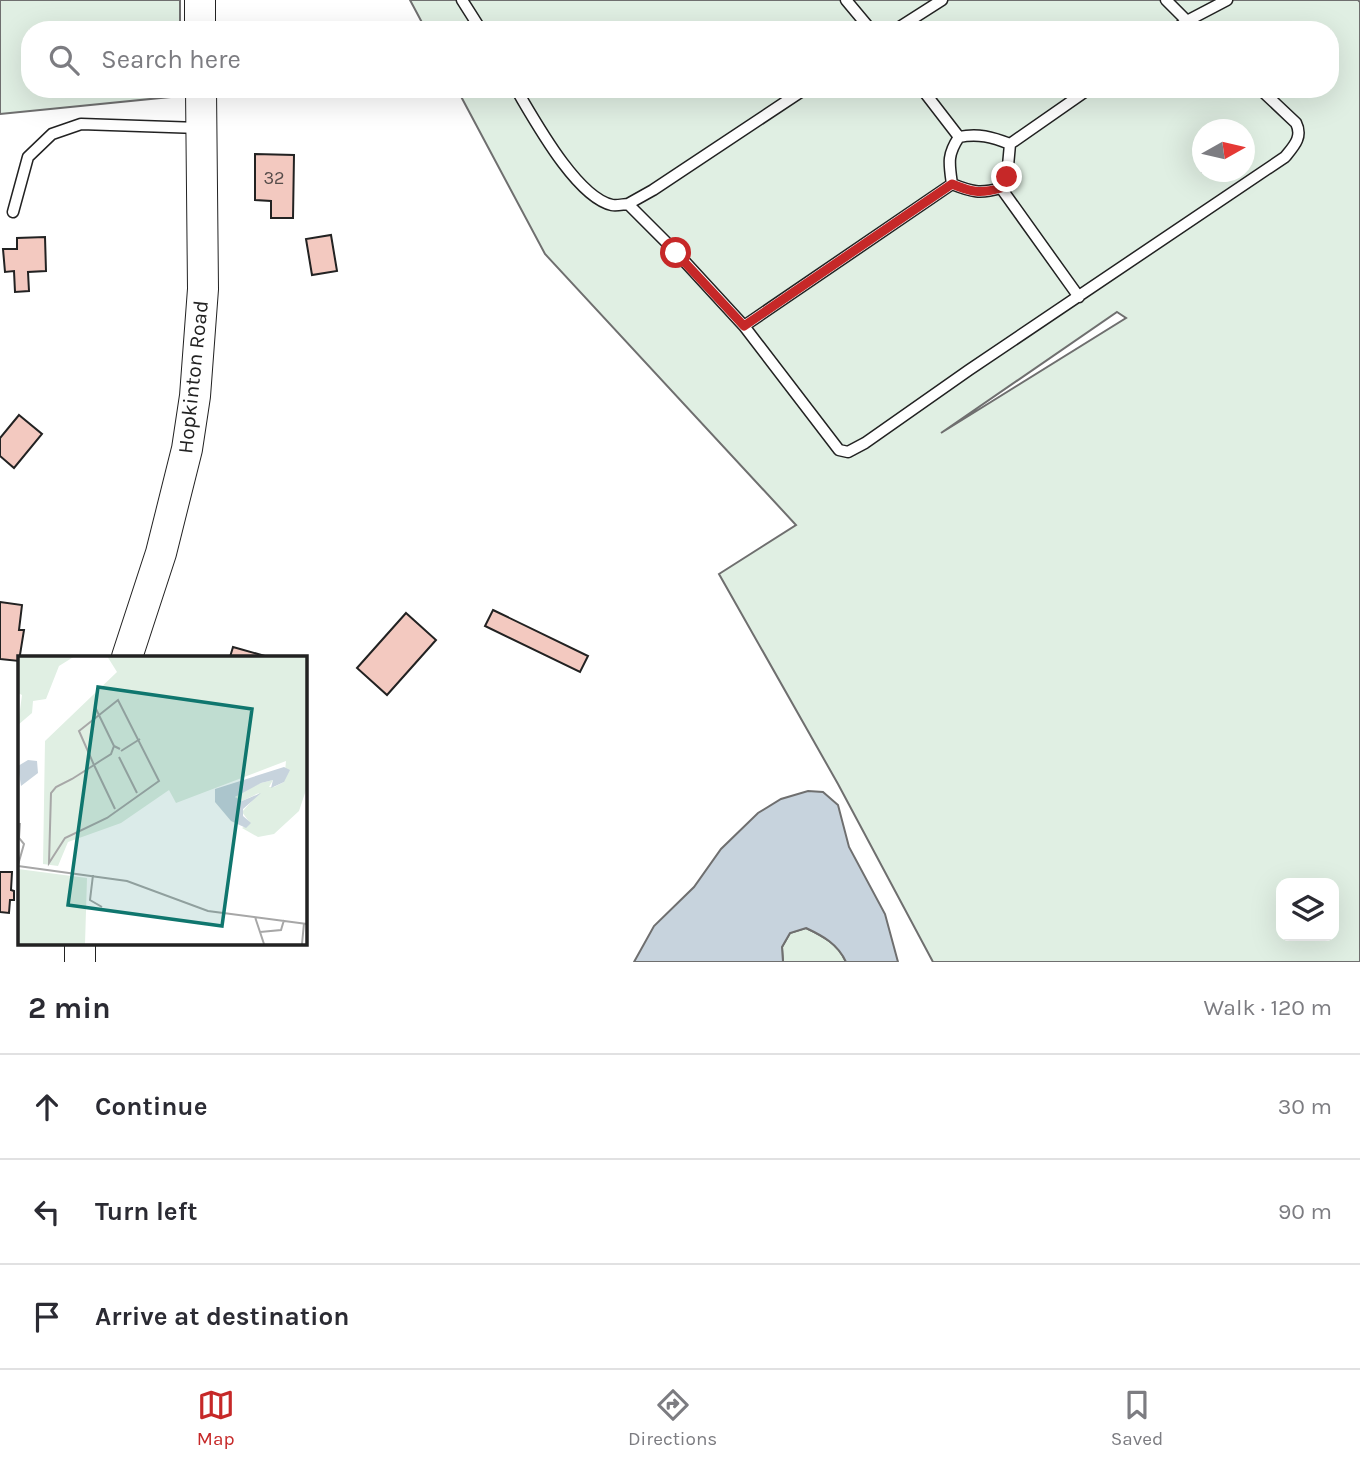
<!DOCTYPE html>
<html lang="en">
<head>
<meta charset="utf-8">
<style>
  body { margin:0; font-family:Karla,sans-serif; background:#f7f7f7; color:#2b2b33 }
  .controls { position:absolute; right:21px; bottom:21px; display:grid; overflow:hidden; border-radius:14px; box-shadow:0 7px 28px #0002 }
  .controls button { width:63px; height:63px; display:grid; place-items:center; padding:0; border:0; border-bottom:2px solid #e1e1e2; background:#fff; color:#2b2b33; font:35px sans-serif }
  .compass { position:absolute; left:1192px; top:119px; width:63px; height:63px; border-radius:50%; background:#fff; box-shadow:0 7px 28px #0002; rotate:82deg }
  .stop { position:absolute; width:21px; height:21px; margin:-16px; border:5px solid #c62828; border-radius:50%; background:#fff }
  .stop.end { background:#c62828; border-color:#fff; box-shadow:0 2px 7px #0008 }
  .list { margin:0; padding:0; list-style:none }
  h2 { display:flex; justify-content:space-between; align-items:center; height:91px; margin:0; padding:0 28px; font-size:30px }
  h2 small { font-size:23px; font-weight:400; color:#7c7c81 }
  .list li { display:grid; grid-template-columns:46px 1fr auto; gap:21px; align-items:center; box-sizing:border-box; height:105px; padding:0 28px; border-top:2px solid #e1e1e2 }
  .list b { display:block; font-size:26px; white-space:nowrap }
  .list em { font-size:23px; font-style:normal; color:#7c7c81 }
  .icon { flex:none; width:38px; height:38px; fill:none; stroke:currentColor; stroke-width:2; stroke-linecap:round; stroke-linejoin:round }
  .map { position:relative; flex:none; width:1360px; height:962px; overflow:hidden }
  .search { position:absolute; background:#fff; box-shadow:0 7px 28px #0002; left:21px; right:21px; top:21px; height:77px; display:flex; align-items:center; gap:18px; box-sizing:border-box; padding:0 24px; border-radius:28px; color:#7c7c81; font-size:26px }
  .sheet { height:406px; background:#fff }
  nav { display:flex; justify-content:space-around; align-items:center; box-sizing:border-box; height:98px; border-top:2px solid #e1e1e2; background:#fff; font-size:19px; color:#7c7c81 }
  nav a { display:grid; justify-items:center; gap:4px }
  nav .on { color:#c62828 }
  .map>svg:first-child { display:block }
  .green { fill:#e0efe3; stroke:#6f6f6f; stroke-width:2; fill-rule:evenodd }
  .water { fill:#c7d3dd; stroke:#6f6f6f; stroke-width:2 }
  .building { fill:#f3c9c0; stroke:#222; stroke-width:2 }
  .lines { fill:none; stroke-linecap:round; stroke-linejoin:round }
  .lane-casing { stroke:#222; stroke-width:13 }
  .secondary-casing { stroke:#222; stroke-width:32 }
  .lane { stroke:#fff; stroke-width:10 }
  .secondary { stroke:#fff; stroke-width:30 }
  .route { stroke:#c62828; stroke-width:9 }
  .labels { text-anchor:middle; stroke-width:5; stroke-linejoin:round; paint-order:stroke }
  .number-label { font-size:18px; fill:#564c4a }
  .street-label { font-size:21px; fill:#222; stroke:#fff }
  .inset-road { fill:none; stroke:#a7a7a7; stroke-width:2 }
  .view { fill:#0f766e; fill-opacity:0.15; stroke:#0f766e; stroke-width:3.5 }
  .inset-edge { fill:none; stroke:#222; stroke-width:3.5 }
</style>
</head>
<body>
<div class="map">
<svg width="1360" height="962" viewBox="0 0 1360 962">
  <rect width="100%" height="100%" fill="#fff"/>
  <path class="green" d="M 0,0 L 180,0 L 180,30 L 30,30 L 30,89 L 180,89 L 180,96 L 0,114 Z
    M 410,0 L 1358,0 L 1360,2 L 1360,962 L 933,962 L 838,784 L 719,574 L 796,525 L 545,254 L 457,89 L 1330,89 L 1330,30 L 426,30 ZM 1202,130 L 1244,130 L 1244,172 L 1202,172 ZM 1117,312 L 1126,318 L 941,433 ZM 1281,883 L 1334,883 L 1334,936 L 1281,936 Z
    M 806,928 C 823,936 838,944 846,962 L 783,962 L 782,947 L 790,933 Z"/>
  <path class="water" d="M 808,791 L 823,792 L 838,805 L 849,847 L 885,914 L 898,962 L 846,962 C 838,944 823,936 806,928 L 790,933 L 782,947 L 783,962 L 634,962 L 654,926 L 694,887 L 721,849 L 758,813 L 781,799 Z"/>
  <path class="building" d="M 255,154 L 294,155 L 293,218 L 271,218 L 271,201 L 255,200 Z
    M 331,235 L 337,271 L 312,275 L 306,239 Z
    M 45,237 L 46,271 L 28,272 L 29,291 L 15,292 L 14,271 L 5,272 L 3,249 L 17,249 L 17,238 Z
    M 19,415 L 42,434 L 14,468 L 0,456 L 0,438 Z
    M 0,602 L 22,605 L 19,630 L 24,630 L 19,661 L 0,659 Z
    M 493,610 L 588,656 L 580,672 L 485,626 Z
    M 406,613 L 436,640 L 387,695 L 357,668 Z
    M 233,647 L 265,656 L 265,657 L 230,657 Z
    M 0,872 L 12,872 L 11,890 L 14,891 L 14,900 L 10,900 L 9,913 L 0,912 Z"/>
  <g class="lines">
    <g class="lane-casing">
      <path id="lane" d="M 462,0 L 481,30
        M 846,0 L 871,30
        M 1166,0 L 1196,30
        M 895,30 L 942,0
        M 1174,30 L 1187,21 L 1227,0
        M 516,89 C 534,119 576,197 612,205 C 617,206 624,204 628,204 L 676,252 L 744,326 L 839,450 L 848,452 L 865,443 L 969,370 L 1285,157 C 1294,146 1303,137 1296,123 L 1260,89
        M 922,89 L 959,137 C 978,133 992,137 1010,144 L 1007,177 L 1001,188
        M 959,137 C 947,155 949,163 952,184 C 972,192 980,194 1001,188 L 1079,297
        M 1010,144 L 1089,89
        M 628,204 L 653,190 L 805,89
        M 13,212 L 28,157 L 52,134 L 81,124 L 199,128
        M 744,326 L 952,184"/>
    </g>
    <g class="secondary-casing">
      <path id="secondary" d="M 200,0 L 200,30
        M 127,657 L 161,553 L 187,449 L 195,396 L 203,289 L 201,89
        M 80,962 L 80,943"/>
    </g>
    <use href="#lane" class="lane"/>
    <use href="#secondary" class="secondary"/>
  </g>
  <g class="lines">
    <path class="route" d="M 676,253 L 744,326 L 952,184 C 971,192 980,194 1001,188 L 1007,177"/>
  </g>
  <g class="labels">
    <g class="number-label">
      <text x="274" y="184">32</text>
    </g>
    <g class="street-label">
      <text transform="translate(193 377) rotate(-84)" y="7">Hopkinton Road</text>
    </g>
  </g>
  <g transform="translate(18 656)">
    <rect width="289" height="289" fill="#fff"/>
    <path d="M 0,0 L 57,0 L 41,10 L 28,43 L 15,45 L 14,57 L 0,69 L 4,39 L 0,37 ZM 89,0 L 289,0 L 289,131 L 281,155 L 256,178 L 240,181 L 224,172 L 232,167 L 224,156 L 241,137 L 224,145 L 217,143 L 221,136 L 243,127 L 255,124 L 251,131 L 256,131 L 266,126 L 268,105 L 158,147 L 151,134 L 103,167 L 50,186 L 40,210 L 25,208 L 27,85 L 99,16 ZM 0,213 L 69,222 L 67,288 L 0,288 Z" fill="#e0efe3"/>
    <path d="M 10,104 L 19,105 L 20,117 L 3,130 L 0,110 ZM 266,111 L 272,114 L 266,126 L 253,132 L 255,124 L 243,127 L 217,141 L 224,145 L 243,137 L 225,153 L 225,160 L 233,167 L 228,172 L 213,165 L 197,146 L 197,133 Z" fill="#c7d3dd"/>
    <path class="inset-road" d="M 77,51 L 96,90M 103,95 L 122,83M 101,101 L 119,137M 97,153 L 76,109 L 61,75 L 100,44 L 141,125 L 89,162 L 47,182 L 31,207 L 33,137 L 38,131 L 54,123 L 76,109 L 82,105 L 93,98 L 96,90 L 102,93M 0,209 L 6,188 L 1,182 L 2,167M 0,210 L 109,225 L 190,255 L 289,268M 75,219 L 72,244 L 84,251M 237,261 L 246,288M 242,276 L 263,274 L 266,264M 284,288 L 286,267"/>
    <path class="view" d="M 80,31 L 234,53 L 204,270 L 50,249 Z"/>
    <rect width="289" height="289" class="inset-edge"/>
  </g>
</svg>
<div class="controls">
<button><svg class="icon" aria-label="layers" viewBox="0 0 24 24"><path d="M12 4l9 5-9 5-9-5zM3 14l9 5 9-5"/></svg></button>
</div>
<svg class="compass" viewBox="-18 -18 36 36"><path d="M0-13l5 13h-10z" fill="#e53935"/><path d="M0 13l5-13h-10z" fill="#7c7c81"/></svg>
<div class="stop" style="left:676px;top:253px"></div>
<div class="stop end" style="left:1007px;top:177px"></div>
<div class="search"><svg class="icon" aria-label="search" viewBox="0 0 24 24"><circle cx="10" cy="10" r="6"/><path d="M15 15l6 6"/></svg>Search here</div>
</div>
<section class="sheet">
<h2>2 min<small>Walk · 120 m</small></h2>
<ul class="list">
<li><svg class="icon" aria-label="ahead" viewBox="0 0 24 24"><path d="M12 20V5M6 11l6-6 6 6"/></svg><div><b>Continue</b></div><em>30 m</em></li>
<li><svg class="icon" aria-label="left" viewBox="0 0 24 24"><path d="M17 20v-9H6M10 6l-5 5 5 5"/></svg><div><b>Turn left</b></div><em>90 m</em></li>
<li><svg class="icon" aria-label="arrive" viewBox="0 0 24 24"><path d="M6 21V4h12l-3 4 3 4H6"/></svg><div><b>Arrive at destination</b></div></li>
</ul>
</section>
<nav>
<a class="on"><svg class="icon" aria-label="map" viewBox="0 0 24 24"><path d="M3 6l6-2 6 2 6-2v14l-6 2-6-2-6 2zM9 4v14M15 6v14"/></svg>Map</a>
<a><svg class="icon" aria-label="directions" viewBox="0 0 24 24"><path d="M12 3l9 9-9 9-9-9zM9 14v-3h6M13 9l2 2-2 2"/></svg>Directions</a>
<a><svg class="icon" aria-label="saved" viewBox="0 0 24 24"><path d="M7 4h10v16l-5-4-5 4z"/></svg>Saved</a>
</nav>
</body>
</html>
